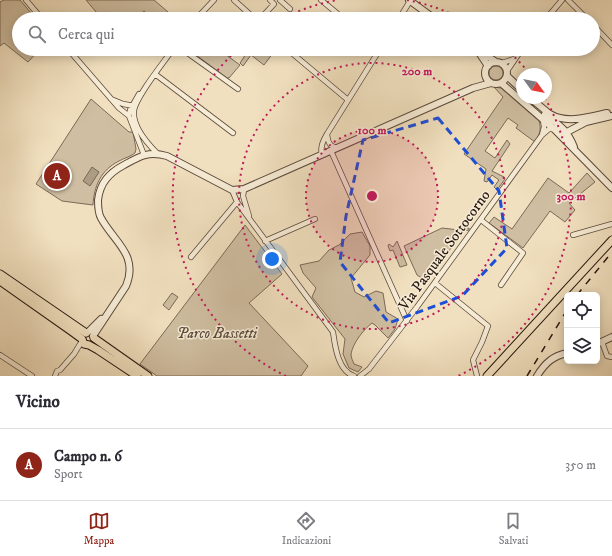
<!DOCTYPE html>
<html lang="it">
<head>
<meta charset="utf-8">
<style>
  body { margin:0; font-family:"IM FELL DW Pica",serif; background:#f7f7f7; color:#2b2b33 }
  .controls { position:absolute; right:12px; bottom:12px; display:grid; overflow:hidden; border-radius:6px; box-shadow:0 2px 10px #0003 }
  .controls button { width:36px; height:36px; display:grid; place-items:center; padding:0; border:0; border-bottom:1px solid #e1e1e2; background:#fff; color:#2b2b33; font:20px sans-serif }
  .compass { position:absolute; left:516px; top:68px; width:36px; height:36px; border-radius:50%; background:#fff; box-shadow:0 2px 10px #0003; rotate:123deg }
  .you { position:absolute; left:272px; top:259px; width:14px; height:14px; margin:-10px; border:3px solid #fff; border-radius:50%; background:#1a73e8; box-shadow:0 0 0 6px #1a73e833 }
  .badge { display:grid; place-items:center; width:26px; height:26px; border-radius:50%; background:#8f2418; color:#fff; font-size:13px; font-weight:700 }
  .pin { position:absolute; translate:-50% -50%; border:2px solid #fff; box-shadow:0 1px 4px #0006 }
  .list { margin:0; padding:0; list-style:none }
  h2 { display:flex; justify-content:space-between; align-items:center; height:52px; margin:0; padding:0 16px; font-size:17px }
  h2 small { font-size:13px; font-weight:400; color:#7c7c81 }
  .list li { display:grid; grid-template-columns:26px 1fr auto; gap:12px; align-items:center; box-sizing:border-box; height:72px; padding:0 16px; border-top:1px solid #e1e1e2 }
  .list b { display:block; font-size:15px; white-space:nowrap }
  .list p { margin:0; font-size:13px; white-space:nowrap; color:#7c7c81 }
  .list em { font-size:13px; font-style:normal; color:#7c7c81 }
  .icon { flex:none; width:22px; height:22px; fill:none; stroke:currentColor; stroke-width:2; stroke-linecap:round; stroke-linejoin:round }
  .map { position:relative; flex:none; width:612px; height:376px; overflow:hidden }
  .search { position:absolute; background:#fff; box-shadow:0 2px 10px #0003; left:12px; right:12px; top:12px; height:44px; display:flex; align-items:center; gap:10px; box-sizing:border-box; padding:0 14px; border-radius:22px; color:#7c7c81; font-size:15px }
  .sheet { height:124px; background:#fff }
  nav { display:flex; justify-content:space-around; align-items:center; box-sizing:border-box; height:56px; border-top:1px solid #e1e1e2; background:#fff; font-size:11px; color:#7c7c81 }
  nav a { display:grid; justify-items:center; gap:2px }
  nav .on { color:#8f2418 }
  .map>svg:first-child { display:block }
  .green { fill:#cfbea1; stroke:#7b6a58 }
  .water { fill:#ac9c83; stroke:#776755 }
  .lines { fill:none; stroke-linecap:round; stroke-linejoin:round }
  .minor-casing { stroke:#5a493b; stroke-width:6 }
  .tertiary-casing { stroke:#5a493b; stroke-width:8 }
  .primary-casing { stroke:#27170f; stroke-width:9 }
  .minor { stroke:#f6ebd5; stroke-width:4.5 }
  .tertiary { stroke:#f6ebd5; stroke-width:6 }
  .primary { stroke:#f1e0bf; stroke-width:7 }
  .rail { stroke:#27170f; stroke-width:1.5; stroke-dasharray:7 7; stroke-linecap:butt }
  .marked { fill:none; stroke:#1d4ed8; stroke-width:3; stroke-dasharray:8 5; stroke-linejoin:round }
  .ring { fill:none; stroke:#c2185b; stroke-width:2; stroke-dasharray:2 4 }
  .labels { text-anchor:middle; stroke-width:3; stroke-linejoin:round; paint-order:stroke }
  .street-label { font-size:15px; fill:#27170f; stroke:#f6ebd5 }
  .park-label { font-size:15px; font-style:italic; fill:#59493b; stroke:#f6ebd5 }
  .centre { fill:#c2185b; stroke:#f6ebd5; stroke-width:2 }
  .ring-label { font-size:12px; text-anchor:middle; font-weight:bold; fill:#c2185b; stroke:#f6ebd5; stroke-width:3; stroke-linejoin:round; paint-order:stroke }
</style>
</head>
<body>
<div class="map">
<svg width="612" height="376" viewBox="0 0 612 376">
  <rect width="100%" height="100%" fill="#f1e0bf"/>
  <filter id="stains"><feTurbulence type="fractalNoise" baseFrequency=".005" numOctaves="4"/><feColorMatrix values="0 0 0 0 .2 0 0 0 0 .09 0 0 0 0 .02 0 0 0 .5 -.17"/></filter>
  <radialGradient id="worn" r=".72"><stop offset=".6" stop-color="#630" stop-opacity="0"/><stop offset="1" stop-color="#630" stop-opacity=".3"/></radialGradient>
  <path class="green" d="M 4,0 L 20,0 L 36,19 L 19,19 L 19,49 L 40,49 L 28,62 L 4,43 L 0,46 L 0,2 Z
    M 86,0 L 154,0 L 175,18 L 153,19 L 144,11 L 135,19 L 102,19 Z
    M 188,49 L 218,49 L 240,65 L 229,78 L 227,78 Z
    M 246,49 L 276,49 L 264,65 L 251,55 L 243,66 L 240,63 L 246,54 Z
    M489 73a7 7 0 1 1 14 0a7 7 0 1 1-14 0Z
    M 494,87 L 501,88 L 539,121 C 542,130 539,135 535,142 L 516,128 L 518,125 L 508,118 L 485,151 L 495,158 L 507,140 L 510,144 L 492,171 L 504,177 L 505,179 L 497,190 L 494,187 L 499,180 L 492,175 L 487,182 L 484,181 L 486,169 L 464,154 L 503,97 Z
    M 91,99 L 129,132 L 133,132 L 136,149 L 135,153 C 130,157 124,158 119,161 C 101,170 94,186 93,205 L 62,201 L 36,184 Z
    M 587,173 L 595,182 L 569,203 L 575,210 L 565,222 L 550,211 L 523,248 L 489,223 L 494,217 L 512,229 L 548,178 L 569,193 Z
    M 245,225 L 282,274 L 249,303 L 308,366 L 301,376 L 157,376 L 140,364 Z
    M 460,227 L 469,228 L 469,230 L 464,231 L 426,281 L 417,275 L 404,246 L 442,228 L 459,230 Z
    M 362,232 L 370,246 L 370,255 L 351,278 L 355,292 L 364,297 L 376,291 L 383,293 L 386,312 L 398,319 L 395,329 L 388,338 L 375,325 L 372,323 C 363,330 353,343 351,354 C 351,358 353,361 354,364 L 362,367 L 358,372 L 349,368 L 343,354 L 345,339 L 312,297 L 316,288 L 303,273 L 300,265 L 319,261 L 329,250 L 339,245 L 350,234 Z
    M 397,241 L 407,265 L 400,267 L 393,250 L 390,251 L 388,246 L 389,244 L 393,247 Z
    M 172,293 L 178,297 L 169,310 L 163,305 Z"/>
  <path class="water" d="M 92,167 L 99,172 L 90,186 L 83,181 Z"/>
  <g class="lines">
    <g class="minor-casing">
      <path id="minor" d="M 26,0 L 42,19
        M 234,0 L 255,19
        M 280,0 L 290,9
        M 321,0 L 344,19
        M 568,0 L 587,19
        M 196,19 L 214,0
        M 260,19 L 274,4 L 270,0
        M 399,19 L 410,1
        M 546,19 L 562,0
        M 593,25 L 612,45
        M 68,49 L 119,108 L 129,116
        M 182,49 L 238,89
        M 287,49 L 348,100
        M 502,63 L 514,59
        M 507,71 L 522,49
        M 155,74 L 233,133
        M 139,94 L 130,110 L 129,116 L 144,155
        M 111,99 L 123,104 L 135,106
        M 327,134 C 328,142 329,146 337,148
        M 542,135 L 544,127 L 543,120
        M 331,151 L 407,321
        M 157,153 C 147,143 132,126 134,110 C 137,95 164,62 173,49
        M 322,155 C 320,147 323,141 327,134 L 380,49
        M 244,189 L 243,196 L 249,216
        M 232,190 L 237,202 L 333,332 C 335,346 338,371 354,376
        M 481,220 L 523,253 L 501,285
        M 573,235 L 612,224
        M 265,241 L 315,219
        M 191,257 L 237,202
        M 435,283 L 488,326 L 482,342 L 473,360 L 477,376
        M 602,342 L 607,356 L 612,357
        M 0,355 L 32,376
        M 55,376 L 57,371 L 60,370 L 74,354 L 82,341
        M 360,376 L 369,369 L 417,307 L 542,135 L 549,129 L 554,129"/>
    </g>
    <g class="tertiary-casing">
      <path id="tertiary" d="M 409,0 L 435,19
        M 477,49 L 496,62
        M 478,51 L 488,66
        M485 73a11 11 0 1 1 22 0a11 11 0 1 1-22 0Z
        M 507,76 L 522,90
        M 501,83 L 554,129 L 612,188
        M 530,98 C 537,103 543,109 550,114 C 567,124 589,117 607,113
        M 545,114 C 559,125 567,129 574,147
        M 557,128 L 563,132 L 567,132 L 586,122 L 612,116
        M 87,333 L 101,319
        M 93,336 L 126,286 C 139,255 114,242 101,218 C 98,213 98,206 98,200 C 100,183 109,173 124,165 C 140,156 148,151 167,156 L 232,190 L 244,189 L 473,88 L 491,83
        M 597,344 L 612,337
        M 537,376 C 545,363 553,356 567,353"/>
    </g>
    <g class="primary-casing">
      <path id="primary" d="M 0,274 L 86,333
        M 0,281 L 71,331 L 82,339 L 84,344 L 89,345 L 98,350 L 137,376
        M 94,338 L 148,376
        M 487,376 L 612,240"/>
    </g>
    <use href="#minor" class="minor"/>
    <use href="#tertiary" class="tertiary"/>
    <use href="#primary" class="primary"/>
    <path class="rail" d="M 577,295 L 612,252
      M 527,376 L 567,310"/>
  </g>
  <path class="marked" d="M 438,118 L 499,191 L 507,248 L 462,296 L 389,323 L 340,262 L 346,216 L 363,140 Z"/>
  <circle cx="372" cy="196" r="66" fill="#c2185b" fill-opacity=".12"/>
  <g class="ring">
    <circle cx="372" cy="196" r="66"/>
    <circle cx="372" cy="196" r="133"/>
    <path d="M286 376A199 199 0 0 1 238 49M282 19A199 199 0 0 1 337 0M407 0A199 199 0 0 1 462 19M506 49A199 199 0 0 1 529 73M545 98A199 199 0 0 1 458 376"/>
  </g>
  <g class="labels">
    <g class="street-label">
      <text transform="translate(444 250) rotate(-54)" y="5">Via Pasquale Sottocorno</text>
    </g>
    <g class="park-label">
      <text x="217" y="338">Parco Bassetti</text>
    </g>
  </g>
  <circle cx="372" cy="196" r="6" class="centre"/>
  <g class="ring-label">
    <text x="417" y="75">200 m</text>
    <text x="372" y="134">100 m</text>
    <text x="571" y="200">300 m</text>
  </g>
  <rect width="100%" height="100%" filter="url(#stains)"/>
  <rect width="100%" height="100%" fill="url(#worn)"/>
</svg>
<div class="controls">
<button><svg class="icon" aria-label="locate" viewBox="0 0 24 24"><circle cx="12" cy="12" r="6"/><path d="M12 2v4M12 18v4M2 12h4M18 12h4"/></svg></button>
<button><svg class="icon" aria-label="layers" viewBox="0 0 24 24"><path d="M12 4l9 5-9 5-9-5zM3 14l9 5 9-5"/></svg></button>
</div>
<svg class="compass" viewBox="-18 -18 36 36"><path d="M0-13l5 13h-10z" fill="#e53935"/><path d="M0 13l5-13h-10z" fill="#7c7c81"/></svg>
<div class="you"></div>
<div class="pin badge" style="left:57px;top:176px">A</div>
<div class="search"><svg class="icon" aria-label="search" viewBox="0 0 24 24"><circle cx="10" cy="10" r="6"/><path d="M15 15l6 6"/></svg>Cerca qui</div>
</div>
<section class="sheet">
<h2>Vicino<small></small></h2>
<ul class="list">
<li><span class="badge">A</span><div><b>Campo n. 6</b><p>Sport</p></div><em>350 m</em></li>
</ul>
</section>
<nav>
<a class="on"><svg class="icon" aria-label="map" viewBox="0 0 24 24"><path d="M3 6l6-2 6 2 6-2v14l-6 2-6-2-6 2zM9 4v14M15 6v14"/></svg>Mappa</a>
<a><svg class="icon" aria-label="directions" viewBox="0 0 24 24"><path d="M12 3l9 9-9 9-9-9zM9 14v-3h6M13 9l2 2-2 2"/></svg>Indicazioni</a>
<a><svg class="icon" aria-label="saved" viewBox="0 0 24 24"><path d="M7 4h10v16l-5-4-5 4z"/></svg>Salvati</a>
</nav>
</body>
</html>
